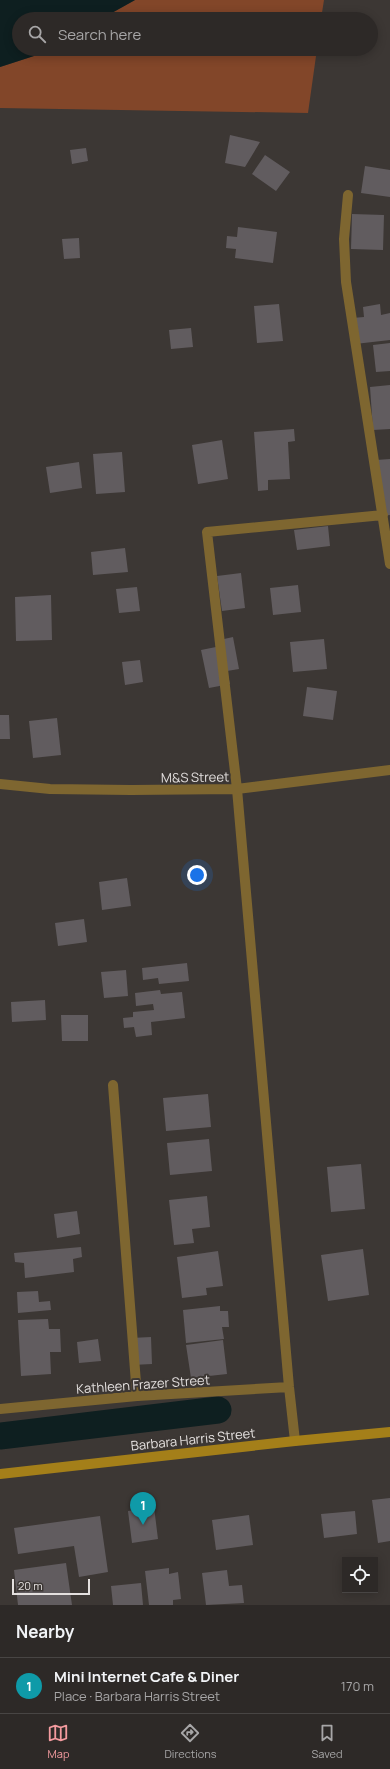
<!DOCTYPE html>
<html lang="en">
<head>
<meta charset="utf-8">
<style>
  body { margin:0; font-family:Manrope,sans-serif; background:#393533; color:#f1f3f6 }
  .controls { position:absolute; right:12px; bottom:12px; display:grid; overflow:hidden; border-radius:0px; box-shadow:0 2px 10px #0003 }
  .controls button { width:36px; height:36px; display:grid; place-items:center; padding:0; border:0; border-bottom:1px solid #484544; background:#2d2927; color:#f1f3f6; font:20px sans-serif }
  .scale { position:absolute; left:12px; bottom:10px; width:78px; box-sizing:border-box; padding-left:4px; border:2px solid #e4e0df; border-top:0; font-size:11px; line-height:14px; white-space:nowrap; color:#e4e0df; -webkit-text-stroke:3px #3c3734; paint-order:stroke }
  .you { position:absolute; left:197px; top:875px; width:14px; height:14px; margin:-10px; border:3px solid #fff; border-radius:50%; background:#1a73e8; box-shadow:0 0 0 6px #1a73e833 }
  .badge { display:grid; place-items:center; width:26px; height:26px; border-radius:50%; background:#f49b9f; color:#fff; font-size:13px; font-weight:700 }
  .pin { position:absolute; translate:-50% -33px; filter:drop-shadow(0 1px 2px #0008) }
  .pin::after { content:''; position:absolute; top:21px; width:14px; height:12px; background:inherit; clip-path:polygon(0 0,100% 0,50% 100%) }
  .list { margin:0; padding:0; list-style:none }
  h2 { display:flex; justify-content:space-between; align-items:center; height:52px; margin:0; padding:0 16px; font-size:17px }
  h2 small { font-size:13px; font-weight:400; color:#a7a6a7 }
  .list li { display:grid; grid-template-columns:26px 1fr auto; gap:12px; align-items:center; box-sizing:border-box; height:56px; padding:0 16px; border-top:1px solid #484544 }
  .list b { display:block; font-size:15px; white-space:nowrap }
  .list p { margin:0; font-size:13px; white-space:nowrap; color:#a7a6a7 }
  .list em { font-size:13px; font-style:normal; color:#a7a6a7 }
  .icon { flex:none; width:22px; height:22px; fill:none; stroke:currentColor; stroke-width:2; stroke-linecap:round; stroke-linejoin:round }
  .map { position:relative; flex:none; width:390px; height:1605px; overflow:hidden }
  .search { position:absolute; background:#2d2927; box-shadow:0 2px 10px #0003; left:12px; right:12px; top:12px; height:44px; display:flex; align-items:center; gap:10px; box-sizing:border-box; padding:0 14px; border-radius:22px; color:#a7a6a7; font-size:15px }
  .sheet { height:108px; background:#2d2927 }
  nav { display:flex; justify-content:space-around; align-items:center; box-sizing:border-box; height:56px; border-top:1px solid #484544; background:#2d2927; font-size:11px; color:#a7a6a7 }
  nav a { display:grid; justify-items:center; gap:2px }
  nav .on { color:#f49b9f }
  .map>svg:first-child { display:block }
  .green { fill:#824629 }
  .water { fill:#0e1f20 }
  .lines { fill:none; stroke-linecap:round; stroke-linejoin:round }
  .canal { stroke:#0e1f20; stroke-width:27 }
  .building { fill:#615c5f }
  .lane { stroke:#7e6630; stroke-width:10 }
  .street { stroke:#7e6630; stroke-width:10 }
  .secondary { stroke:#a47f19; stroke-width:10 }
  .labels { text-anchor:middle; stroke-width:4; stroke-linejoin:round; paint-order:stroke }
  .street-label { font-size:13px; fill:#e4e0df; stroke:#3c3734 }
</style>
</head>
<body>
<div class="map">
<svg width="390" height="1605" viewBox="0 0 390 1605">
  <rect width="100%" height="100%" fill="#3c3734"/>
  <path class="green" d="M 135,0 L 324,0 L 321,19 L 101,19 Z
    M 48,49 L 317,49 L 308,113 L 0,108 L 0,67 L 37,55 Z"/>
  <path class="water" d="M 0,0 L 135,0 L 101,19 L 19,19 L 19,49 L 48,49 L 37,55 L 0,67 Z"/>
  <g class="lines">
    <path class="canal" d="M 0,1436 L 218,1410"/>
  </g>
  <path class="building" d="M 230,135 L 260,142 L 245,167 L 225,163 Z
    M 86,148 L 88,161 L 72,164 L 70,150 Z
    M 265,155 L 290,172 L 276,191 L 252,174 Z
    M 365,166 L 390,170 L 390,197 L 361,193 Z
    M 352,214 L 384,215 L 383,250 L 351,249 Z
    M 238,227 L 277,232 L 273,263 L 235,258 L 236,249 L 226,248 L 227,236 L 237,237 Z
    M 79,238 L 80,258 L 64,259 L 62,239 Z
    M 279,304 L 283,341 L 257,343 L 254,306 Z
    M 380,304 L 381,315 L 390,313 L 390,340 L 355,344 L 352,318 L 364,317 L 363,307 Z
    M 191,328 L 193,347 L 171,349 L 169,330 Z
    M 390,343 L 390,371 L 376,372 L 373,345 Z
    M 390,385 L 390,429 L 373,430 L 370,387 Z
    M 294,429 L 295,441 L 288,442 L 290,479 L 268,480 L 268,490 L 258,491 L 254,432 Z
    M 222,440 L 228,479 L 198,484 L 192,445 Z
    M 122,452 L 125,492 L 96,494 L 93,454 Z
    M 390,459 L 390,515 L 382,516 L 376,460 Z
    M 79,462 L 82,488 L 50,493 L 46,467 Z
    M 328,526 L 330,546 L 297,550 L 294,530 Z
    M 125,548 L 128,572 L 93,575 L 91,552 Z
    M 241,573 L 245,608 L 222,611 L 217,576 Z
    M 298,585 L 301,612 L 273,615 L 270,588 Z
    M 137,587 L 140,611 L 119,613 L 116,589 Z
    M 51,595 L 52,640 L 16,641 L 15,597 Z
    M 233,637 L 239,669 L 227,671 L 230,684 L 209,688 L 201,650 L 216,647 L 215,641 Z
    M 324,639 L 327,669 L 293,672 L 290,642 Z
    M 140,660 L 143,682 L 125,685 L 122,662 Z
    M 307,687 L 337,691 L 333,720 L 303,716 Z
    M 0,715 L 9,715 L 10,739 L 0,739 Z
    M 57,718 L 61,755 L 33,758 L 29,721 Z
    M 127,878 L 131,906 L 102,910 L 99,882 Z
    M 84,919 L 87,942 L 58,946 L 55,923 Z
    M 187,963 L 189,981 L 159,984 L 158,978 L 143,980 L 142,968 Z
    M 126,970 L 128,996 L 104,998 L 101,972 Z
    M 160,990 L 161,994 L 182,992 L 185,1018 L 151,1022 L 152,1035 L 136,1037 L 134,1027 L 124,1028 L 123,1018 L 133,1017 L 133,1012 L 154,1010 L 153,1004 L 136,1006 L 135,993 Z
    M 45,1000 L 46,1020 L 12,1022 L 11,1002 Z
    M 61,1015 L 88,1015 L 88,1041 L 62,1041 Z
    M 208,1094 L 211,1127 L 166,1131 L 163,1098 Z
    M 209,1139 L 212,1171 L 170,1175 L 167,1143 Z
    M 361,1164 L 365,1209 L 331,1212 L 327,1167 Z
    M 207,1196 L 210,1227 L 192,1229 L 194,1243 L 174,1245 L 169,1200 Z
    M 77,1211 L 80,1234 L 57,1238 L 54,1214 Z
    M 81,1247 L 82,1257 L 73,1259 L 74,1272 L 25,1278 L 24,1263 L 15,1262 L 14,1253 Z
    M 363,1249 L 369,1295 L 328,1301 L 321,1255 Z
    M 218,1251 L 223,1286 L 206,1288 L 207,1295 L 182,1298 L 177,1257 Z
    M 38,1291 L 39,1302 L 50,1301 L 51,1310 L 18,1313 L 17,1292 Z
    M 220,1306 L 220,1311 L 228,1311 L 229,1327 L 222,1327 L 224,1339 L 186,1343 L 183,1310 Z
    M 48,1319 L 49,1329 L 60,1329 L 61,1352 L 50,1352 L 51,1374 L 21,1376 L 18,1320 Z
    M 151,1337 L 152,1364 L 132,1365 L 131,1338 Z
    M 98,1339 L 101,1361 L 79,1363 L 77,1342 Z
    M 223,1340 L 227,1374 L 191,1378 L 186,1345 Z
    M 390,1498 L 390,1541 L 378,1543 L 372,1500 Z
    M 154,1507 L 158,1539 L 132,1543 L 128,1511 Z
    M 355,1511 L 357,1534 L 324,1538 L 321,1514 Z
    M 249,1515 L 253,1545 L 216,1550 L 212,1520 Z
    M 100,1516 L 108,1572 L 79,1577 L 74,1546 L 18,1554 L 14,1528 Z
    M 66,1563 L 72,1605 L 18,1605 L 14,1570 Z
    M 169,1568 L 169,1574 L 178,1572 L 181,1599 L 173,1600 L 173,1605 L 149,1605 L 145,1571 Z
    M 227,1570 L 229,1586 L 242,1585 L 244,1603 L 206,1605 L 202,1573 Z
    M 141,1583 L 143,1605 L 113,1605 L 111,1586 Z"/>
  <g class="lines">
    <path class="lane" d="M 113,1085 L 137,1396"/>
    <path class="street" d="M 348,195 L 344,239 L 346,282 L 390,564
      M 0,784 L 50,789 L 131,790 L 237,789 L 390,770
      M 0,1409 L 137,1396 L 289,1387
      M 295,1441 L 289,1387 L 237,789 L 207,532 L 383,515"/>
    <path class="secondary" d="M 0,1474 L 295,1441 L 390,1432"/>
  </g>
  <g class="labels">
    <g class="street-label">
      <text transform="translate(195 777) rotate(-1)" y="5">M&amp;S Street</text>
      <text transform="translate(143 1384) rotate(-4)" y="5">Kathleen Frazer Street</text>
      <text transform="translate(193 1439) rotate(-6)" y="5">Barbara Harris Street</text>
    </g>
  </g>
</svg>
<div class="controls">
<button><svg class="icon" aria-label="locate" viewBox="0 0 24 24"><circle cx="12" cy="12" r="6"/><path d="M12 2v4M12 18v4M2 12h4M18 12h4"/></svg></button>
</div>
<div class="scale">20 m</div>
<div class="you"></div>
<div class="pin badge" style="left:143px;top:1525px;background:#0f9aa8">1</div>
<div class="search"><svg class="icon" aria-label="search" viewBox="0 0 24 24"><circle cx="10" cy="10" r="6"/><path d="M15 15l6 6"/></svg>Search here</div>
</div>
<section class="sheet">
<h2>Nearby<small></small></h2>
<ul class="list">
<li><span class="badge" style="background:#0f9aa8">1</span><div><b>Mini Internet Cafe &amp; Diner</b><p>Place · Barbara Harris Street</p></div><em>170 m</em></li>
</ul>
</section>
<nav>
<a class="on"><svg class="icon" aria-label="map" viewBox="0 0 24 24"><path d="M3 6l6-2 6 2 6-2v14l-6 2-6-2-6 2zM9 4v14M15 6v14"/></svg>Map</a>
<a><svg class="icon" aria-label="directions" viewBox="0 0 24 24"><path d="M12 3l9 9-9 9-9-9zM9 14v-3h6M13 9l2 2-2 2"/></svg>Directions</a>
<a><svg class="icon" aria-label="saved" viewBox="0 0 24 24"><path d="M7 4h10v16l-5-4-5 4z"/></svg>Saved</a>
</nav>
</body>
</html>
